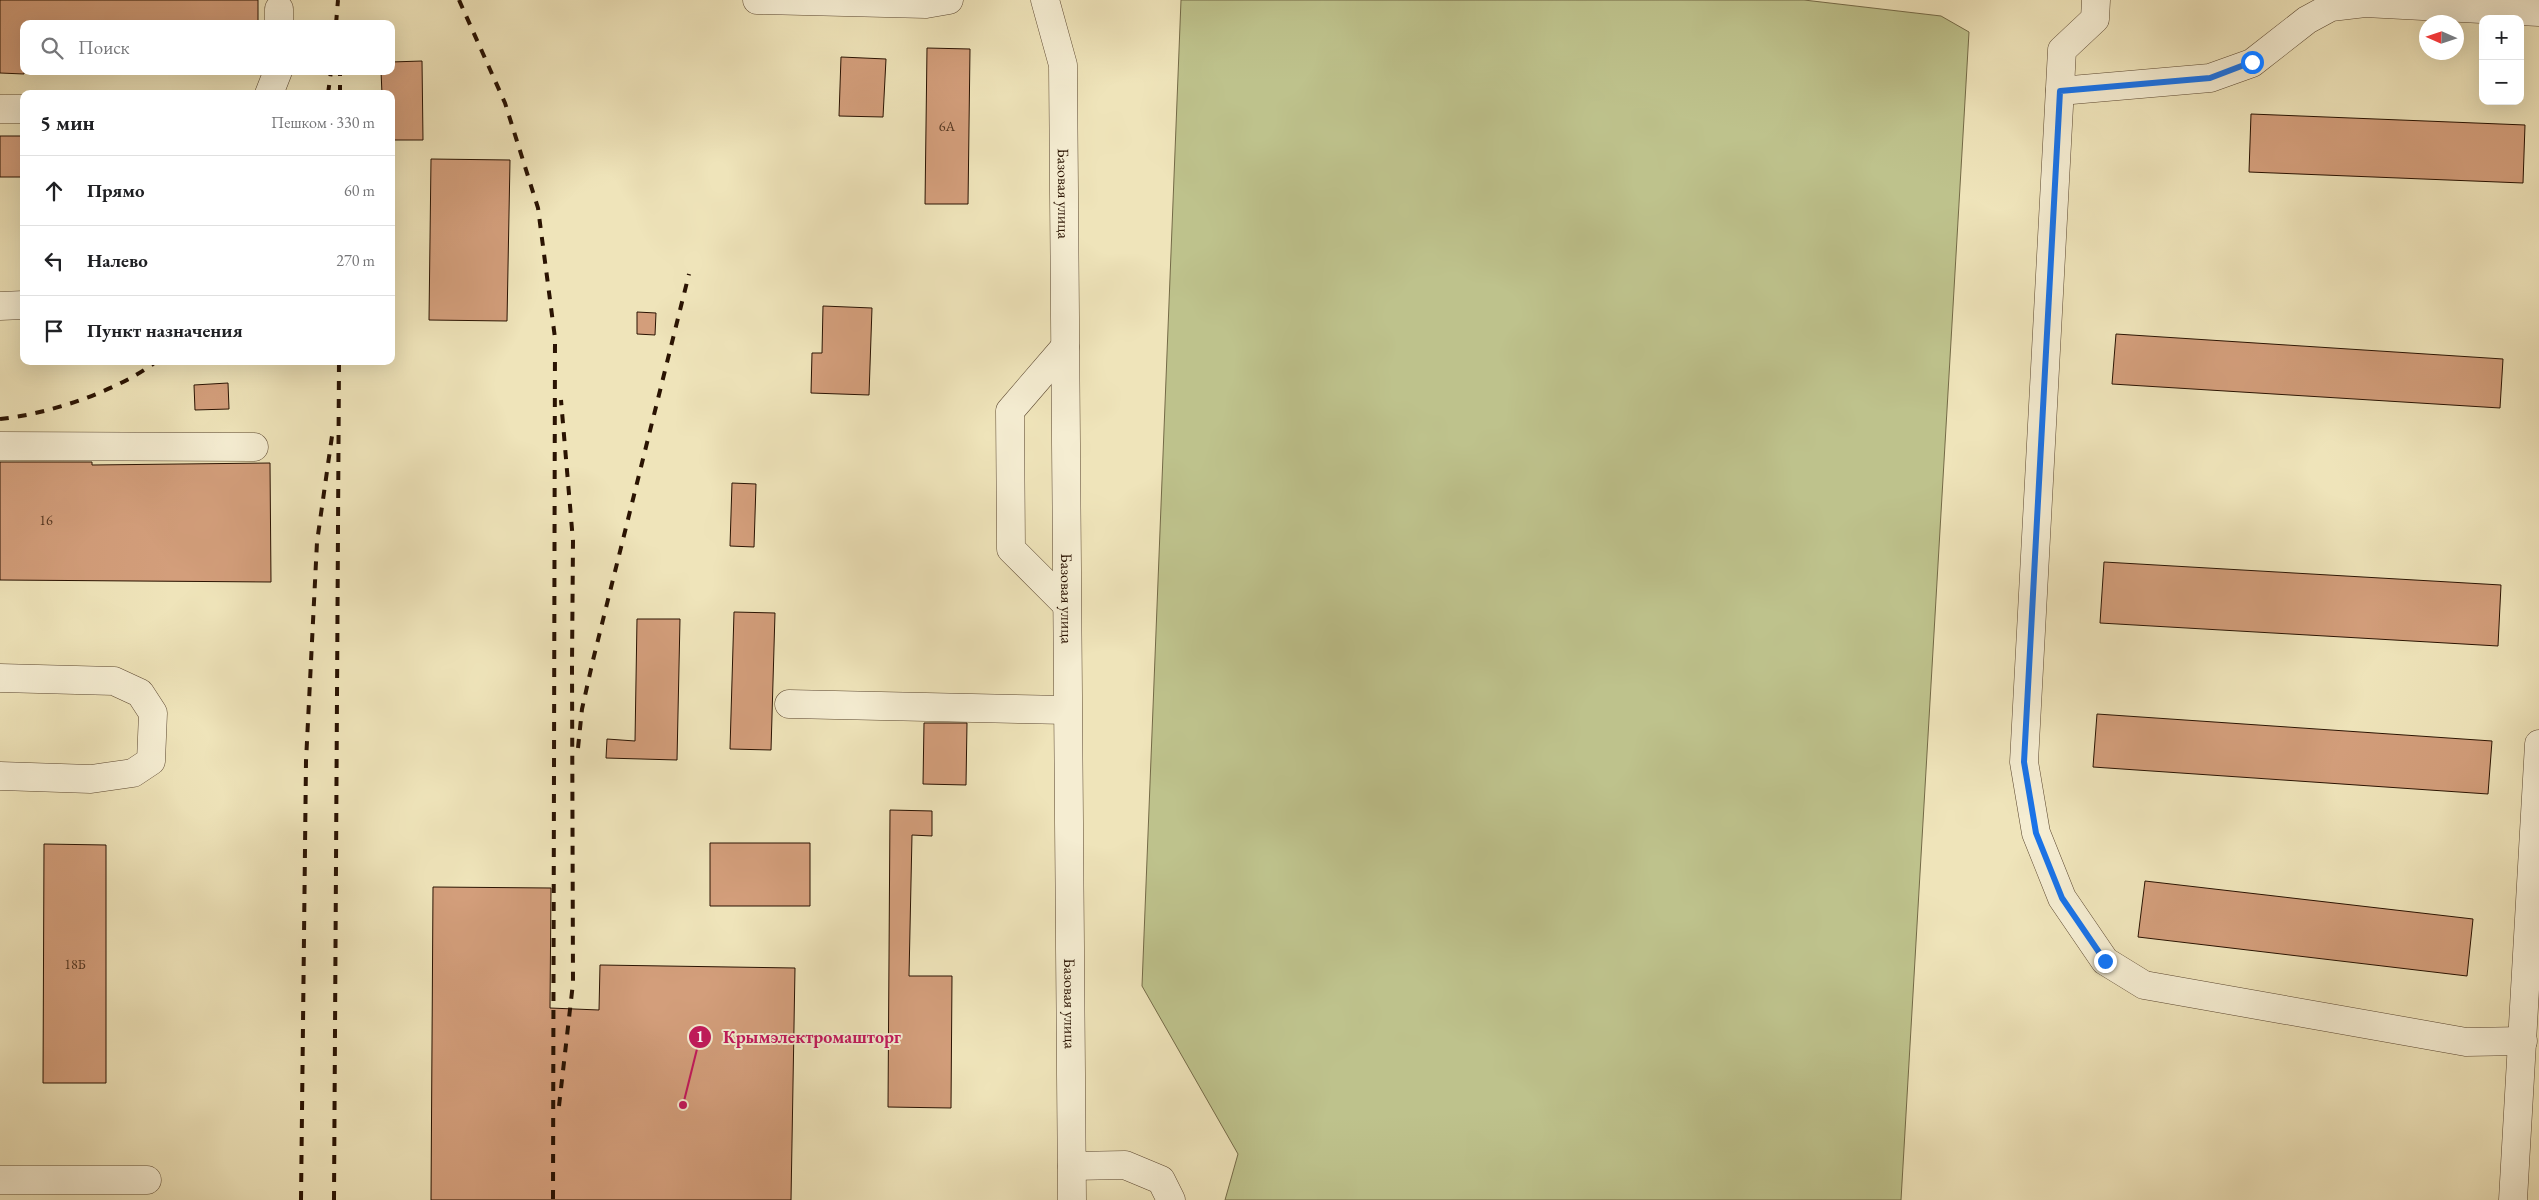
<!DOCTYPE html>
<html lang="ru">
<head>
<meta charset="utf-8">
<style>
  body { margin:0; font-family:"EB Garamond",serif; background:#f6f6f6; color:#202124 }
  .controls { position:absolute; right:15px; top:15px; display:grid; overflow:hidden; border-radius:10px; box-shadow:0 5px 20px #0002 }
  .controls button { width:45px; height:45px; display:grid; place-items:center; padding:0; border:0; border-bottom:1px solid #e0e0e0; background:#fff; color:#202124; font:25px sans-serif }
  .compass { position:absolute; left:2419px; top:15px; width:45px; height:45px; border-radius:50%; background:#fff; box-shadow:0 5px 20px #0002; rotate:273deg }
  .stop { position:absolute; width:15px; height:15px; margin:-11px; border:4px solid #1a73e8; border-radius:50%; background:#fff }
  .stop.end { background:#1a73e8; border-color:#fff; box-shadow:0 1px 5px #0008 }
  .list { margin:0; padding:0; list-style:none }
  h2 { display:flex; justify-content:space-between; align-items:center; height:65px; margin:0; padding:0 20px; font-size:21px }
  h2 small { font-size:16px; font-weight:400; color:#757577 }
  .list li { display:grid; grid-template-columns:32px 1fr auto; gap:15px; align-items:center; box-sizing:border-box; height:70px; padding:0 20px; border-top:1px solid #e0e0e0 }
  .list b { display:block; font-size:19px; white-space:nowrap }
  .list em { font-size:16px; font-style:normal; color:#757577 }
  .icon { flex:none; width:28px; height:28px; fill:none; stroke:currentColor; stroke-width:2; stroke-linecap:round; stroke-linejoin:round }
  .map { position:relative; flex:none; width:2539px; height:1200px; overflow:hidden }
  .search { position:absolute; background:#fff; box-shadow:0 5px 20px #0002; left:20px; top:20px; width:375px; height:55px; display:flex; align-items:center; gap:12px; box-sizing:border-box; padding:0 18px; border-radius:10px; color:#757577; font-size:19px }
  .panel { position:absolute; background:#fff; box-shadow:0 5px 20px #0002; left:20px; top:90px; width:375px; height:275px; border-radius:10px }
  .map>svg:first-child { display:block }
  .green { fill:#bec28c; stroke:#746a47 }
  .building { fill:#d39e7b; stroke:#2a1302 }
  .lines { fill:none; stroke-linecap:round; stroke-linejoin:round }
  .minor-casing { stroke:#5b4730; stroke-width:29 }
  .minor { stroke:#f5edd2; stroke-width:28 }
  .rail { stroke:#2a1302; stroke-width:4; stroke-dasharray:9 9; stroke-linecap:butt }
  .route { stroke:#1a73e8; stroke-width:6 }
  .labels { text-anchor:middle; stroke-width:4; stroke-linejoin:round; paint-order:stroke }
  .number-label { font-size:14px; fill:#543620 }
  .street-label { font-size:16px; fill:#2a1302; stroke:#f5edd2 }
  .leader { fill:none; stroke:#c2185b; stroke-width:2 }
  .callout-dot { fill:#c2185b; stroke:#f5edd2; stroke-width:2 }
  .mark-label { font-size:15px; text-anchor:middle; font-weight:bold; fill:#fff }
  .callout-label { font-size:18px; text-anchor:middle; font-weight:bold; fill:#c2185b; stroke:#f5edd2; stroke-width:4; stroke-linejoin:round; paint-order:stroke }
</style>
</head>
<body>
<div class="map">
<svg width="2539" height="1200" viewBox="0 0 2539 1200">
  <rect width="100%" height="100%" fill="#efe4ba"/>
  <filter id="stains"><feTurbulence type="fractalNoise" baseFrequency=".004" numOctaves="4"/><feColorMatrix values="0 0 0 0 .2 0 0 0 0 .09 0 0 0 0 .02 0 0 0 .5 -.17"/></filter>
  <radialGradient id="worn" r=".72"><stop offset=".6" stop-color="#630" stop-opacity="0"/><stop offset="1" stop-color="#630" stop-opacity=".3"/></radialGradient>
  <path class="green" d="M 1181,0 L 1804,0 L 1941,16 L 1969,32 L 1901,1200 L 1225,1200 L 1238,1154 L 1142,986 Z"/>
  <path class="building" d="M 0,0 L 258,0 L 258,24 L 24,24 L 24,74 L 0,73 Z
    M 927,48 L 970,49 L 968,204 L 925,204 Z
    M 841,57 L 886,59 L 883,117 L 839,116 Z
    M 422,61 L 423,140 L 391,140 L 391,94 L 382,94 L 381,71 L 391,71 L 391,62 Z
    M 2251,114 L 2525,125 L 2523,183 L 2249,172 Z
    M 0,136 L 24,136 L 24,177 L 0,177 Z
    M 431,159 L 510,160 L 507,321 L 429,320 Z
    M 823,306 L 872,308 L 869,395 L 811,393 L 812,353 L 822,353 Z
    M 637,312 L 656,313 L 655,335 L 637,334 Z
    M 2116,334 L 2503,359 L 2500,408 L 2112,384 Z
    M 228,383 L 229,409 L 195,410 L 194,385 Z
    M 0,462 L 92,462 L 92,465 L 270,463 L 271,582 L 0,580 Z
    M 732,483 L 756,484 L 754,547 L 730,546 Z
    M 2104,562 L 2501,585 L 2498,646 L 2100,623 Z
    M 734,612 L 775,613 L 771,750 L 730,749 Z
    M 637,619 L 680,619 L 677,760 L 606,758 L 607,739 L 635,741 Z
    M 2097,714 L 2492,741 L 2488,794 L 2093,767 Z
    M 924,723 L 967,723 L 966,785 L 923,784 Z
    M 890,810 L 932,811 L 932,836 L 912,835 L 909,976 L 952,976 L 951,1108 L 888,1107 Z
    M 710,843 L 810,843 L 810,906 L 710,906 Z
    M 44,844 L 106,845 L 106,1083 L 43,1083 Z
    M 2145,881 L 2473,919 L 2467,976 L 2138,937 Z
    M 433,887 L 551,888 L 550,1008 L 599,1010 L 600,965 L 795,968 L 791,1200 L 431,1200 Z"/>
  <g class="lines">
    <g class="minor-casing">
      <g id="minor">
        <path d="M 757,0 L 926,4 L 949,0"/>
        <path id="s1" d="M 1045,0 L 1063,65 L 1072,1200"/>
        <path d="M 2096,0 L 2095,19 L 2062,50 L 2024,762 L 2036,833 L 2062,898 L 2105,961 L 2144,985 L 2466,1042 L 2523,1041"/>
        <path d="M 279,24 L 279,9"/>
        <path d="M 2060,91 L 2210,78 L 2252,63 L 2307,20 L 2331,7 L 2365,3 L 2539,12"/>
        <path d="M 269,94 L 278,71"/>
        <path d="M 0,109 L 24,109"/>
        <path d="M 0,306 L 24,305"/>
        <path d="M 1065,347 L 1010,411 L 1011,549 L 1066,604"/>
        <path d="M 0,446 L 254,447"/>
        <path d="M 0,678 L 114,681 L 140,693 L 153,713 L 151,761 L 133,773 L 91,779 L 0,776"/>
        <path d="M 789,704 L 1067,710"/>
        <path d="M 1072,1166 L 1125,1165 L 1161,1180 L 1171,1200"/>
        <path d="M 0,1180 L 147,1180"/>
        <path d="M 2513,1200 L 2539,744"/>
      </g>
    </g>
    <use href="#minor" class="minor"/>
    <path class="rail" d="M 459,0 L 505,103 L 538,208 L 555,338 L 553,1200
      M 336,24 L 338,0
      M 328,94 L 331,71
      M 340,94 L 340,71
      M 0,419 C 49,414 118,391 157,361
      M 578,748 L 582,709 L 593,660 L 689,274
      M 559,1106 L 573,983 L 572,665 L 573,541 L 561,400
      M 301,1200 L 306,761 L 317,542 L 332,436
      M 334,1200 L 339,361"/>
  </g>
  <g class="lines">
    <path class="route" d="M 2105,961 L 2062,898 L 2036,833 L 2024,762 L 2060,91 L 2210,78 L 2252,62"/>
  </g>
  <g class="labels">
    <g class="number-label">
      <text x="947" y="131">6А</text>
      <text x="46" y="525">16</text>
      <text x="75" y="969">18Б</text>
    </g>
    <g class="street-label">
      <text dy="6" stroke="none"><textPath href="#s1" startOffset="196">Базовая улица</textPath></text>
      <text dy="6" stroke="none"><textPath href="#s1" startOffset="601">Базовая улица</textPath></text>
      <text dy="6" stroke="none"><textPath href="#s1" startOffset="1006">Базовая улица</textPath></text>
    </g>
  </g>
  <path class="leader" d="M683 1105L700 1037"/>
  <g class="callout-dot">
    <circle cx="683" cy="1105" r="5"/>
    <circle cx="700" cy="1037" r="12"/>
  </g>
  <g class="mark-label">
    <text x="700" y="1042">1</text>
  </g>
  <g class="callout-label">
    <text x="812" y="1043">Крымэлектромашторг</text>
  </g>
  <rect width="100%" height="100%" filter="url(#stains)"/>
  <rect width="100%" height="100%" fill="url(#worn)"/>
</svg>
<div class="controls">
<button>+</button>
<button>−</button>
</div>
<svg class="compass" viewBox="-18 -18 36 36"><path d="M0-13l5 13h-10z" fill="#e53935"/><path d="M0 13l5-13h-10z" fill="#757577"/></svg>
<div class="stop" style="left:2252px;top:62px"></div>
<div class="stop end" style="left:2105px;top:961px"></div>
<div class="search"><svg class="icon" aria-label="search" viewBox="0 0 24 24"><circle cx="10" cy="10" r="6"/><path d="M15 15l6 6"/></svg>Поиск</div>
<section class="panel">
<h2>5 мин<small>Пешком · 330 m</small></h2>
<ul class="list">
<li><svg class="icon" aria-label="ahead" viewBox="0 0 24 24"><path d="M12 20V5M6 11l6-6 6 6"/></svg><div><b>Прямо</b></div><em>60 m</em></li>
<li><svg class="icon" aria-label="left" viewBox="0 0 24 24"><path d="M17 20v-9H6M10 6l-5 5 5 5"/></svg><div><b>Налево</b></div><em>270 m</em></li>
<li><svg class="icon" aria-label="arrive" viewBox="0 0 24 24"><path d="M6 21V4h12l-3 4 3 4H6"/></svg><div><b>Пункт назначения</b></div></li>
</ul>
</section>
</div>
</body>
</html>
